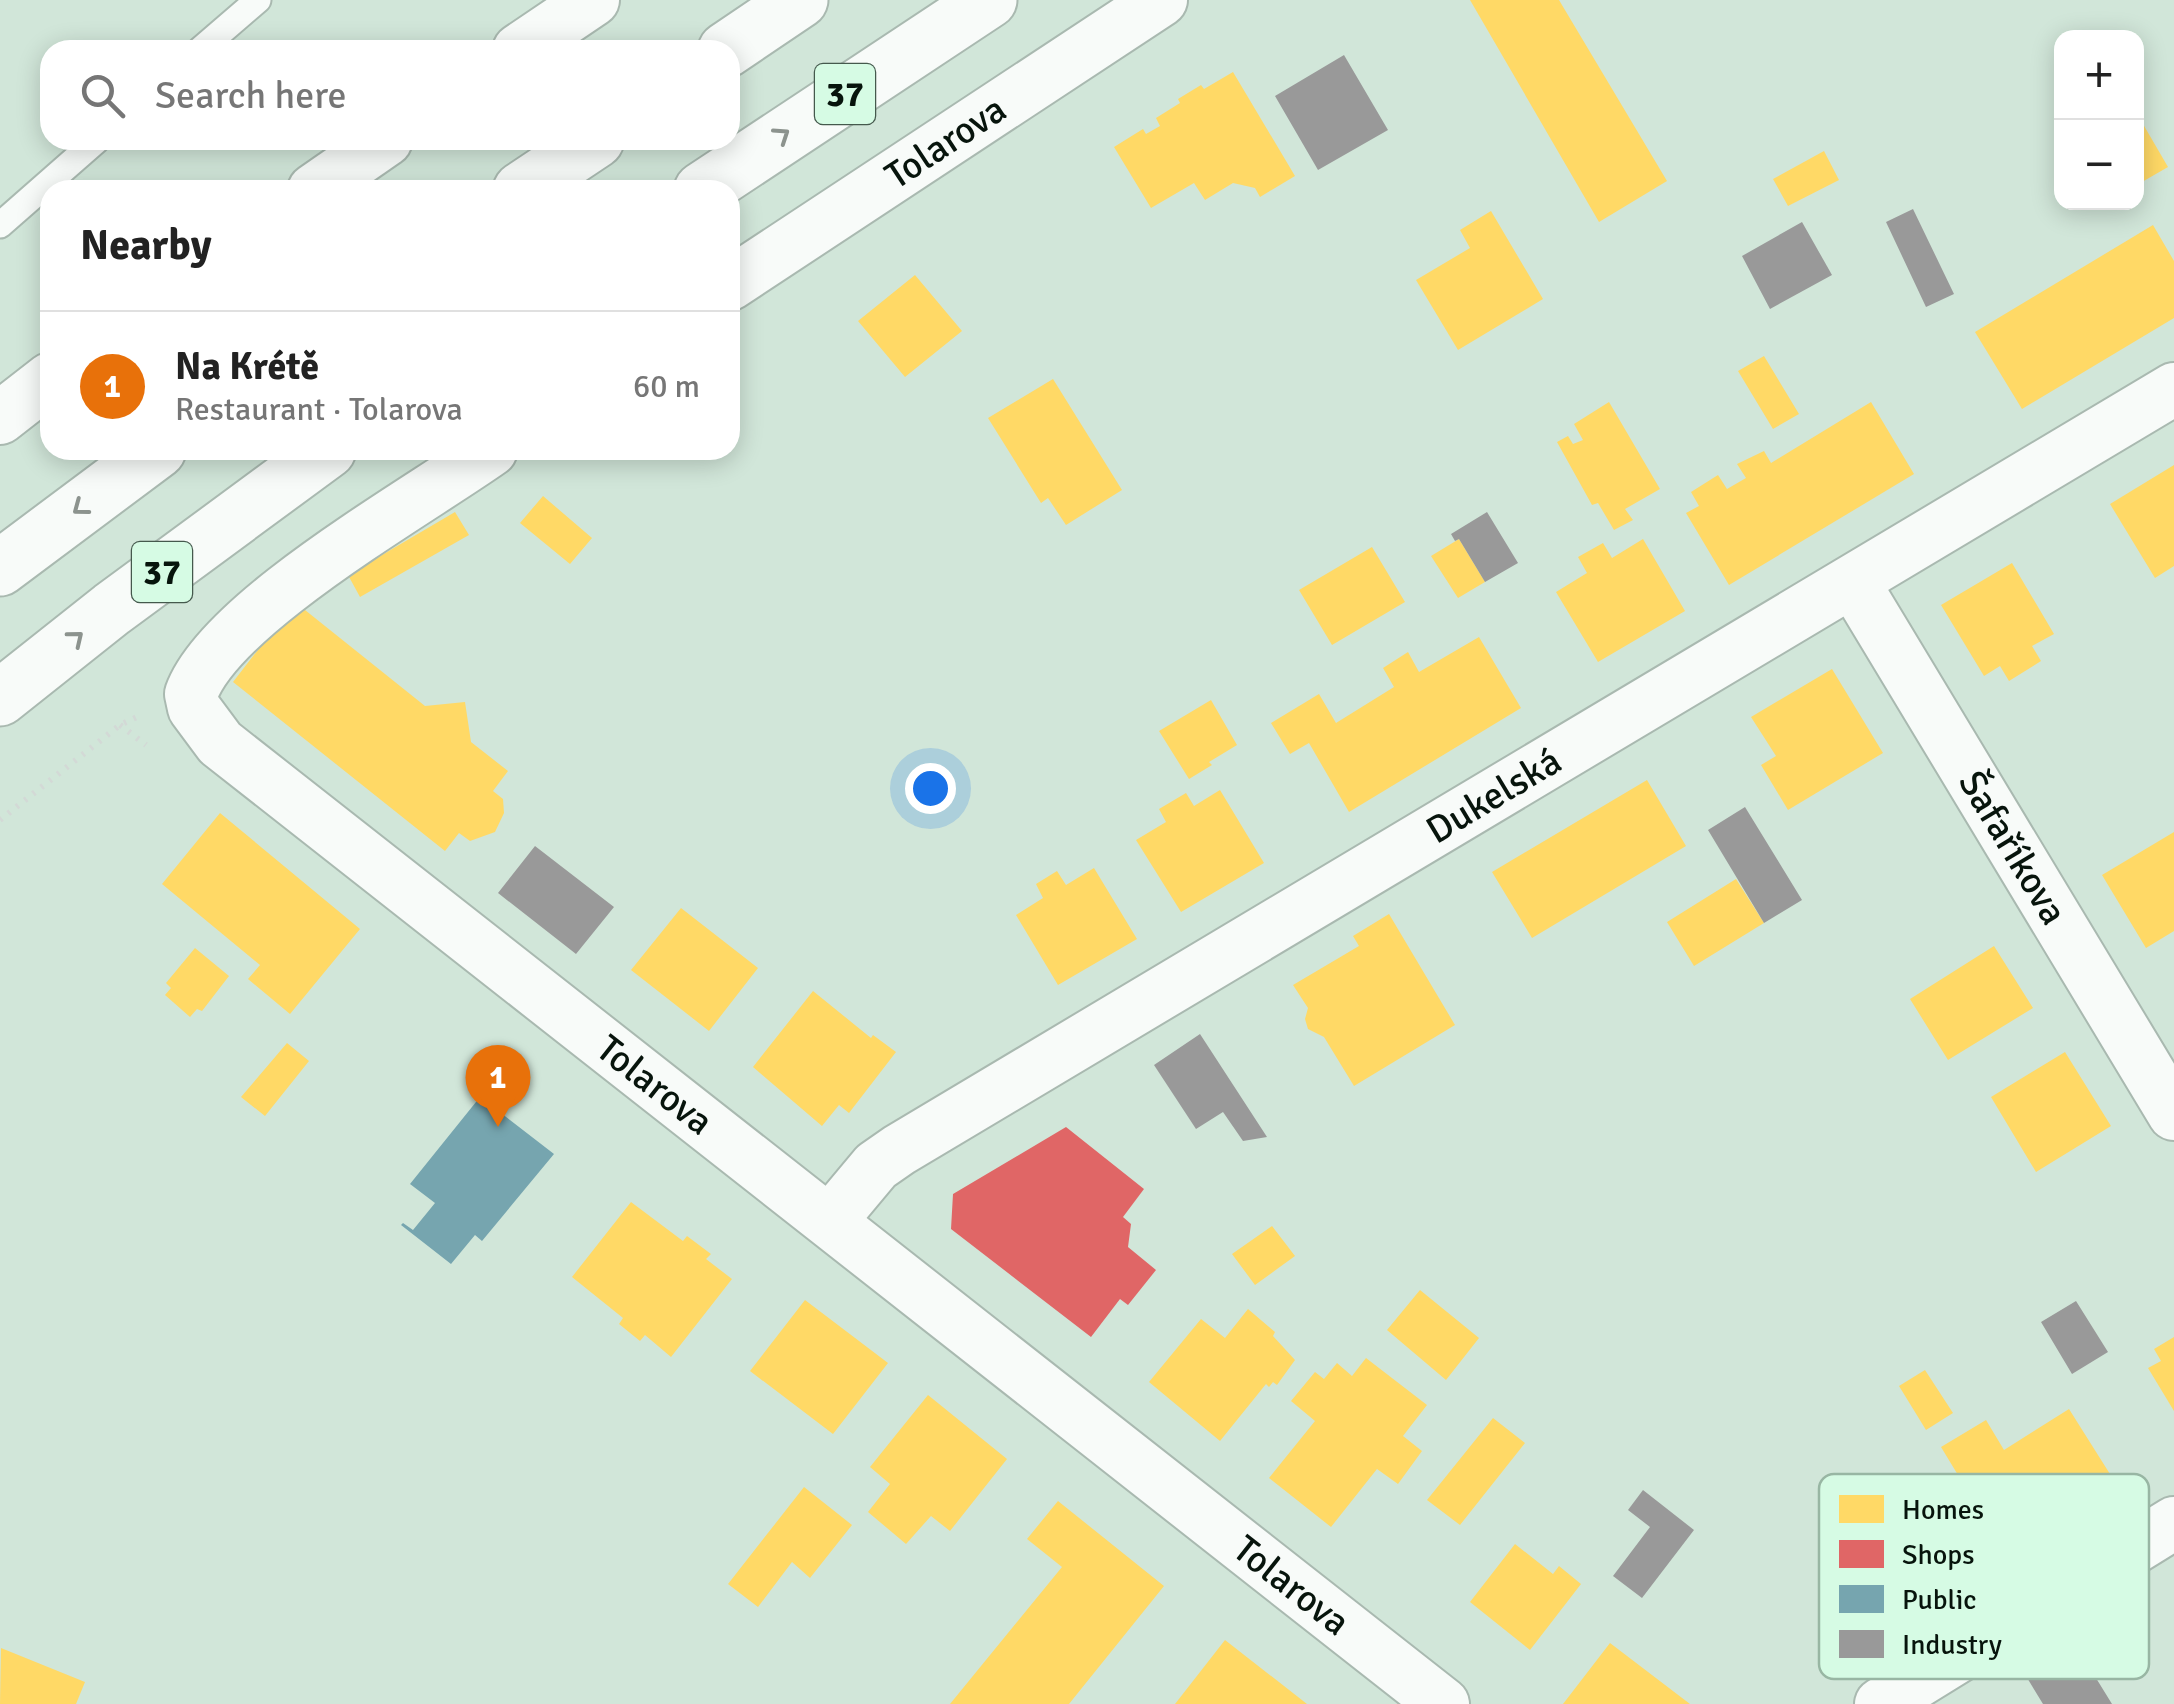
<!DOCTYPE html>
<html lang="en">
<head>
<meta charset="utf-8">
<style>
  body { margin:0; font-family:Signika,sans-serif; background:#f2f2f2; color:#222 }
  .controls { position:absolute; right:30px; top:30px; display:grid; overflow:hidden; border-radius:20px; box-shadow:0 5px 25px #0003 }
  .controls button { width:90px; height:90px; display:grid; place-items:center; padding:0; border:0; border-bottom:2px solid #e0e0e0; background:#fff; color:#222; font:50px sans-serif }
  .you { position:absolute; left:930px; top:788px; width:35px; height:35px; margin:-25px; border:8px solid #fff; border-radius:50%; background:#1a73e8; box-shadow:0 0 0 15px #1a73e833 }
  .badge { display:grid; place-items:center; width:65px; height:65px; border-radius:50%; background:#d93025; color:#fff; font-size:32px; font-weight:700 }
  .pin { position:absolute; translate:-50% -82px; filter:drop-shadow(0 2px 5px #0008) }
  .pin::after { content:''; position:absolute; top:52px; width:35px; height:30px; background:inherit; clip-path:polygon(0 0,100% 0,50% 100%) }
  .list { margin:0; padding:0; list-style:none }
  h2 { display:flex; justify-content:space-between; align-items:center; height:130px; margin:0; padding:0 40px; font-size:42px }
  h2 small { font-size:32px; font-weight:400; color:#767676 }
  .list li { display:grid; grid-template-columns:65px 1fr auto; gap:30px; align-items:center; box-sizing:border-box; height:150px; padding:0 40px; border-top:2px solid #e0e0e0 }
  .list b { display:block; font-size:38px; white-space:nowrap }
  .list p { margin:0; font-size:32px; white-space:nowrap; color:#767676 }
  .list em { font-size:32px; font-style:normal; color:#767676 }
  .icon { flex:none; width:55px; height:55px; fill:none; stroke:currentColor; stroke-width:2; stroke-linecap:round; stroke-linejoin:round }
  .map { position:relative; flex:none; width:2174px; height:1704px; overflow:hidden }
  .search { position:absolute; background:#fff; box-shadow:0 5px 25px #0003; left:40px; top:40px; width:700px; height:110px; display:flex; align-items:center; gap:25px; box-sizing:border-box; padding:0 35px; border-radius:30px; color:#767676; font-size:38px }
  .panel { position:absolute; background:#fff; box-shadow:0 5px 25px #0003; left:40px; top:180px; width:700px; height:280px; border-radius:30px }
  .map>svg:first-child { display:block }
  .homes { fill:#ffd966 }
  .shops { fill:#e06666 }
  .public { fill:#76a5af }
  .industry { fill:#999 }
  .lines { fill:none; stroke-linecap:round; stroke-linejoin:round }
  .service-casing { stroke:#a9b9b0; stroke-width:29 }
  .minor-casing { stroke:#a9b9b0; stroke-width:56 }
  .primary-casing { stroke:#a9b9b0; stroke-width:59 }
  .path { stroke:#d3d9d6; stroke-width:6; stroke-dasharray:2.5 8; stroke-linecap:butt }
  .service { stroke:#f8fbf9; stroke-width:25 }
  .minor { stroke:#f8fbf9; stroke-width:52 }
  .primary { stroke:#f8fbf9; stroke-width:55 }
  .oneway { stroke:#8c938e }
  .labels { text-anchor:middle; stroke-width:10; stroke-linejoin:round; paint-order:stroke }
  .shield { fill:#d6fbe4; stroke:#45594d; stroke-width:2.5 }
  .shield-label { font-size:35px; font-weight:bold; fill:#07140c }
  .street-label { font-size:38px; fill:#07140c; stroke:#d6fbe4 }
  .key { fill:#d6fbe4; stroke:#98b6a3; stroke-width:2.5 }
  .key-label { font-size:28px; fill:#07140c }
</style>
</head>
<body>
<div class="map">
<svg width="2174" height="1704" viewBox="0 0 2174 1704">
  <rect width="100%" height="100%" fill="#d1e6d9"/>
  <path class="homes" d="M 1470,0 L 1559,0 L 1667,181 L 1599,222 Z
    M 1233,72 L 1295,176 L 1260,197 L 1255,188 L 1233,183 L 1205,200 L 1194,183 L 1151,208 L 1114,147 L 1143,129 L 1146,134 L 1160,126 L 1156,118 L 1180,103 L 1178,99 L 1201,85 L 1204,89 Z
    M 2136,112 L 2168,167 L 2142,182 L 2136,172 Z
    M 1824,151 L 1839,180 L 1788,206 L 1773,179 Z
    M 1491,211 L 1543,299 L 1458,350 L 1416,280 L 1470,248 L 1460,230 Z
    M 2153,225 L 2174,261 L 2174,318 L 2022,409 L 1975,332 Z
    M 915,275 L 962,331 L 905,377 L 858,321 Z
    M 1764,356 L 1799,414 L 1773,429 L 1738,371 Z
    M 1053,379 L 1122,490 L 1066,525 L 1048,498 L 1041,503 L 988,418 Z
    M 1609,402 L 1660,489 L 1625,509 L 1633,520 L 1614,530 L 1598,503 L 1592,505 L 1557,442 L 1568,436 L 1573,444 L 1583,440 L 1574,424 Z
    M 1871,402 L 1914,474 L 1729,585 L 1686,513 L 1699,506 L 1691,492 L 1718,475 L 1727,489 L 1746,478 L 1737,464 L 1764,451 L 1771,463 Z
    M 2174,465 L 2174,566 L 2155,578 L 2110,504 Z
    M 543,496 L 592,538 L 570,564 L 520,523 Z
    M 455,512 L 469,535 L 360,597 L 348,575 Z
    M 1459,539 L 1485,582 L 1458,598 L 1431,556 Z
    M 1643,539 L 1685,611 L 1598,662 L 1556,592 L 1587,573 L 1578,557 L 1603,543 L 1612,558 Z
    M 1372,547 L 1405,602 L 1332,645 L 1299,590 Z
    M 2012,563 L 2054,634 L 2032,646 L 2041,661 L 2009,681 L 2000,666 L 1984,676 L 1941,605 Z
    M 295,602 L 425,706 L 465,702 L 471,742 L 508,771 L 493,791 L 503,799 L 504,813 L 495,832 L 470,841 L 459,833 L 445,851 L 233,682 Z
    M 1479,637 L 1521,708 L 1349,812 L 1309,743 L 1290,754 L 1271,723 L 1319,694 L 1336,723 L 1394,687 L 1383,668 L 1408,652 L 1419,672 Z
    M 1832,669 L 1883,753 L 1788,810 L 1761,765 L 1776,756 L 1751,717 Z
    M 1211,700 L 1237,745 L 1209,762 L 1212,765 L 1189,779 L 1159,731 Z
    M 1647,780 L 1686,846 L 1532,938 L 1492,872 Z
    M 1220,790 L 1264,863 L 1181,912 L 1136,840 L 1166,822 L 1159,809 L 1186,793 L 1194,806 Z
    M 220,813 L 360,929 L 290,1014 L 248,979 L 260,965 L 162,884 Z
    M 2174,832 L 2174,931 L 2146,948 L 2102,875 Z
    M 1094,868 L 1137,939 L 1058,985 L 1016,915 L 1043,898 L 1036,884 L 1057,871 L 1066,885 Z
    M 1736,879 L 1764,923 L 1694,966 L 1667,922 Z
    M 681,908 L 758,968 L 709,1031 L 631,970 Z
    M 1389,914 L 1455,1025 L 1354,1086 L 1324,1037 L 1308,1029 L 1305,1019 L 1308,1008 L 1293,985 L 1359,946 L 1353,936 Z
    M 1994,946 L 2033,1008 L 1948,1060 L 1910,999 Z
    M 195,948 L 229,976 L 202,1011 L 197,1009 L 190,1017 L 165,995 L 171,988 L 166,983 Z
    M 813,991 L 871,1038 L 873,1035 L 896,1052 L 849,1113 L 839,1105 L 822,1126 L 753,1067 Z
    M 287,1043 L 309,1061 L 265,1116 L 241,1097 Z
    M 2065,1052 L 2111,1126 L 2036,1172 L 1991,1097 Z
    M 631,1202 L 683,1241 L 687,1236 L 711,1254 L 706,1259 L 732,1279 L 671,1357 L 645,1335 L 640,1341 L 619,1324 L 623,1318 L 572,1277 Z
    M 1272,1226 L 1295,1256 L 1255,1285 L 1232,1254 Z
    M 1420,1290 L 1479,1338 L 1446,1380 L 1387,1330 Z
    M 805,1300 L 888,1363 L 833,1434 L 750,1371 Z
    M 1248,1309 L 1275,1332 L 1273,1336 L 1295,1360 L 1277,1385 L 1273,1382 L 1269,1387 L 1266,1384 L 1220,1441 L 1149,1382 L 1201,1319 L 1225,1338 Z
    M 2174,1337 L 2174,1411 L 2148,1368 L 2161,1361 L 2154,1349 Z
    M 1366,1358 L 1427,1405 L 1403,1436 L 1422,1451 L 1398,1484 L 1377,1469 L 1331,1527 L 1269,1478 L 1315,1421 L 1291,1401 L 1315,1372 L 1324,1379 L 1337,1363 L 1352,1376 Z
    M 1925,1370 L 1953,1413 L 1926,1430 L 1899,1386 Z
    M 928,1395 L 1007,1459 L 950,1531 L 931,1516 L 906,1544 L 868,1512 L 890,1484 L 870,1467 Z
    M 2069,1409 L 2115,1482 L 1929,1601 L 1885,1526 L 1961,1480 L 1941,1447 L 1986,1420 L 2004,1450 Z
    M 1493,1418 L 1525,1443 L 1460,1525 L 1427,1500 Z
    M 804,1487 L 852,1525 L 810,1578 L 792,1562 L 758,1607 L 728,1584 Z
    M 1058,1501 L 1164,1586 L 1069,1704 L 950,1704 L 1062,1567 L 1027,1539 Z
    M 1515,1544 L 1553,1574 L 1559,1566 L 1581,1584 L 1530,1650 L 1470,1602 Z
    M 1225,1640 L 1307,1704 L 1175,1704 Z
    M 1610,1643 L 1690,1704 L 1563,1704 Z
    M 1,1648 L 85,1682 L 76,1704 L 0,1704 Z"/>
  <path class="shops" d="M 1066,1127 L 1144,1189 L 1123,1217 L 1131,1224 L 1128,1247 L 1156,1270 L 1128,1305 L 1120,1299 L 1091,1337 L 951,1229 L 953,1194 Z"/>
  <path class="public" d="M 480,1097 L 554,1154 L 482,1241 L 475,1235 L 451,1264 L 401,1225 L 403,1223 L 413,1230 L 435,1203 L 410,1184 Z"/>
  <path class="industry" d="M 1344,55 L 1388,130 L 1318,170 L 1275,96 Z
    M 1913,209 L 1954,294 L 1926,307 L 1886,222 Z
    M 1802,222 L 1832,275 L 1770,309 L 1742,256 Z
    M 1487,512 L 1518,563 L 1485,582 L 1459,539 L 1455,541 L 1451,534 Z
    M 1745,807 L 1802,900 L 1764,923 L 1708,830 Z
    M 535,846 L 614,907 L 576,954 L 498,893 Z
    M 1200,1034 L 1267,1137 L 1243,1141 L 1223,1112 L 1196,1129 L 1154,1065 Z
    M 2076,1301 L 2108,1352 L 2072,1374 L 2041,1322 Z
    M 1643,1490 L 1694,1530 L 1642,1598 L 1613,1576 L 1650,1527 L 1628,1510 Z
    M 2075,1644 L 2112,1704 L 2043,1704 L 2026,1676 Z"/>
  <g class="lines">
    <g class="service-casing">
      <path id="service" d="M 200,50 L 258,0
        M 0,225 L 97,140"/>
    </g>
    <g class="minor-casing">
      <g id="minor">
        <path d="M 519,50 L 593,0"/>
        <path d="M 314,190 L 386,140"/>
        <path id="s1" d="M 730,284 L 1161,0"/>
        <path d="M 0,418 L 50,379"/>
        <path id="s2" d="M 491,450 C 416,503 220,613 191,694 L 194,708 L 220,743 L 1443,1704"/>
        <path id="s3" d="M 1853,582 L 2174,1114"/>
        <path id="s4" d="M 830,1221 L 876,1166 L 899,1150 L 2174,389"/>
        <path d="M 1881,1704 L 2174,1523"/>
      </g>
    </g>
    <g class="primary-casing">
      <path id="primary" d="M 726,50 L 800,0
        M 521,190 L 596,140
        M 702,190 L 989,0
        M 0,568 L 158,450
        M 0,698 L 112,609 L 328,450"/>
    </g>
    <path class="path" d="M 120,725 L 146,745
      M 0,820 L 120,725 L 139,716"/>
    <use href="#service" class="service"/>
    <use href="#minor" class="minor"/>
    <use href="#primary" class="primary"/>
  </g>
  <defs><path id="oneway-chevron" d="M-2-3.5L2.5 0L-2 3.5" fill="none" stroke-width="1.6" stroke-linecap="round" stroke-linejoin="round" transform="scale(2.5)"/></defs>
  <g class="oneway">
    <use href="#oneway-chevron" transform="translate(782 135) rotate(-34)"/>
    <use href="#oneway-chevron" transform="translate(80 508) rotate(143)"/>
    <use href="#oneway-chevron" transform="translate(76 638) rotate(-39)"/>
  </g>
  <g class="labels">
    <g class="shield">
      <rect x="815" y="64" width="60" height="60" rx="8"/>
      <rect x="132" y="542" width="60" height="60" rx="8"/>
    </g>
    <g class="shield-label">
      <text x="845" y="106">37</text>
      <text x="162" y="584">37</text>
    </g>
    <g class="street-label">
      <text dy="13" stroke="none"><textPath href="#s1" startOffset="258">Tolarova</textPath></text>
      <text dy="13" stroke="none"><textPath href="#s4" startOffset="792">Dukelská</textPath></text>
      <text dy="13" stroke="none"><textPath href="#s3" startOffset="310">Šafaříkova</textPath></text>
      <text dy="13" stroke="none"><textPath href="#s2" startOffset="1002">Tolarova</textPath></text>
      <text dy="13" stroke="none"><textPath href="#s2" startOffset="1812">Tolarova</textPath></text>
    </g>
  </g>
  <rect x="1819" y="1474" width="330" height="205" rx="15" class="key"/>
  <rect x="1839" y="1495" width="45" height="28" fill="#ffd966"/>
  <rect x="1839" y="1540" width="45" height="28" fill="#e06666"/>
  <rect x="1839" y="1585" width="45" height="28" fill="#76a5af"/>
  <rect x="1839" y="1630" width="45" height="28" fill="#999"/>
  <g class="key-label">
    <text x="1902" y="1519">Homes</text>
    <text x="1902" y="1564">Shops</text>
    <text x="1902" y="1609">Public</text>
    <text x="1902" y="1654">Industry</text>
  </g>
</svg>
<div class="controls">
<button>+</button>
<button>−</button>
</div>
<div class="you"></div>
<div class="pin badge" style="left:498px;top:1127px;background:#e8710a">1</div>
<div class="search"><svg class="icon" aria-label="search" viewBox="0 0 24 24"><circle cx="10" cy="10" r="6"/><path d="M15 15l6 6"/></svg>Search here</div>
<section class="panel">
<h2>Nearby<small></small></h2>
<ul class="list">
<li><span class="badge" style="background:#e8710a">1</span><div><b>Na Krétě</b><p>Restaurant · Tolarova</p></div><em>60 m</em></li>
</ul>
</section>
</div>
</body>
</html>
